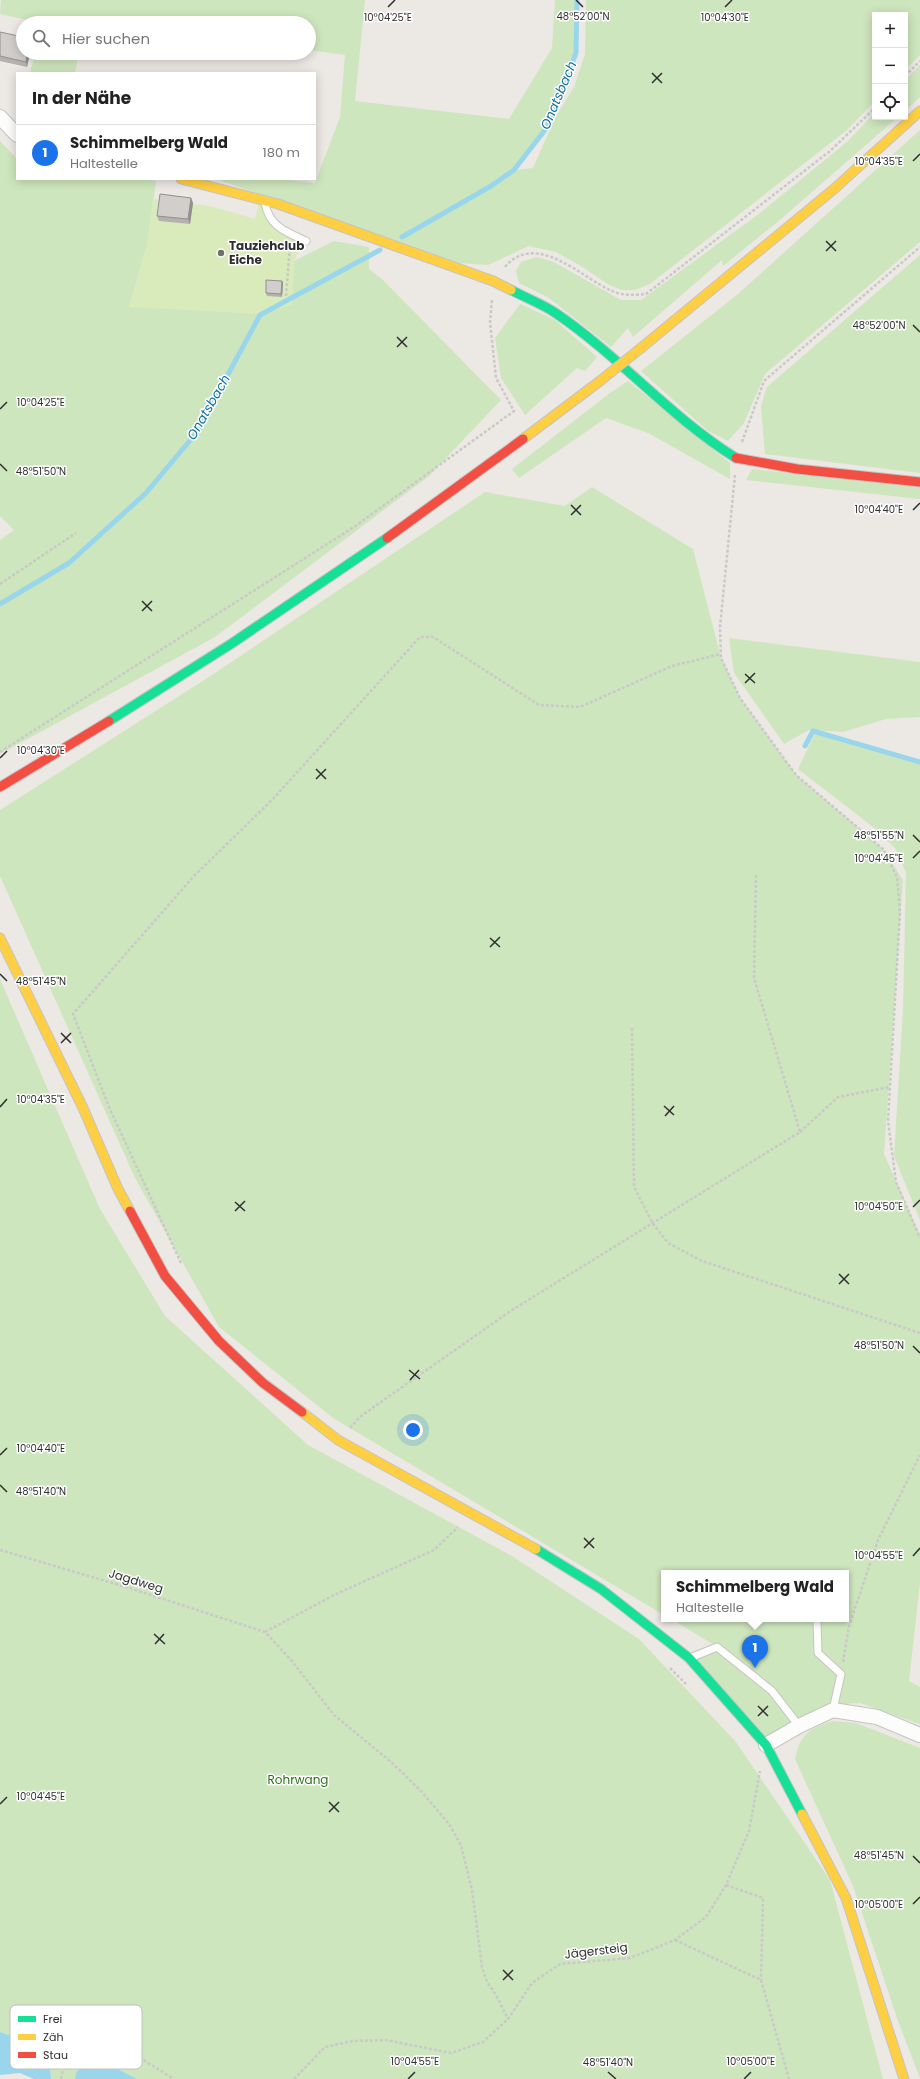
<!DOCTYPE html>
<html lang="de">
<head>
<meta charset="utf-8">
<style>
  body { margin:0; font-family:Poppins,sans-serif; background:#f2f2f2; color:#222 }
  .controls { position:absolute; right:12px; top:12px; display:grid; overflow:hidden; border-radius:0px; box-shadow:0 2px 10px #0003 }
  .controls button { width:36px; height:36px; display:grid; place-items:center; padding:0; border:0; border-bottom:1px solid #e0e0e0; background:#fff; color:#222; font:20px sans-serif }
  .you { position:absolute; left:413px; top:1430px; width:14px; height:14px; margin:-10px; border:3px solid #fff; border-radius:50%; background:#1a73e8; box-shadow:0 0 0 6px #1a73e833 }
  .badge { display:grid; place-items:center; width:26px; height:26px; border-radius:50%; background:#1a73e8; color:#fff; font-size:13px; font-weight:700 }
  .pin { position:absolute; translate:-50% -33px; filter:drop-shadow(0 1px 2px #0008) }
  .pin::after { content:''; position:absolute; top:21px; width:14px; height:12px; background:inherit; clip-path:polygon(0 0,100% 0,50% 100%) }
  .popup { position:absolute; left:661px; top:1570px; width:188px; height:52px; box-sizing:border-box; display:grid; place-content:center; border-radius:0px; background:#fff; filter:drop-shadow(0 1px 3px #0005); font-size:13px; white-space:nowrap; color:#767676 }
  .popup b { font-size:15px; color:#222 }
  .popup::after { content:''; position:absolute; left:50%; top:100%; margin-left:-8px; border:8px solid transparent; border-top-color:#fff }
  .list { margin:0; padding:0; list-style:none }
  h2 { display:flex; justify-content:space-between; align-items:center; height:52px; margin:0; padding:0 16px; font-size:17px }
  h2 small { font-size:13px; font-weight:400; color:#767676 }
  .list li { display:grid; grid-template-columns:26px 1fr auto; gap:12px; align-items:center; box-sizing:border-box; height:56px; padding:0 16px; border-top:1px solid #e0e0e0 }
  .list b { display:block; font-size:15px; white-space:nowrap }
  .list p { margin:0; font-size:13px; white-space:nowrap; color:#767676 }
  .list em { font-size:13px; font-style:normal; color:#767676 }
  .icon { flex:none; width:22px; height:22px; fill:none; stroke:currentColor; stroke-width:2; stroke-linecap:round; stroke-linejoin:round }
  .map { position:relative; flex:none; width:920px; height:2079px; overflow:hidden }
  .search { position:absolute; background:#fff; box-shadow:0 2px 10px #0003; left:16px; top:16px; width:300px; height:44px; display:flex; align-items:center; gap:10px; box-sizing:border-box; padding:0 14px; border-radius:22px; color:#767676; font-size:15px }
  .panel { position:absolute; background:#fff; box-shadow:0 2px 10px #0003; left:16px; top:72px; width:300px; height:108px; border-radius:0px }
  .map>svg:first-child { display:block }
  .green { fill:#cee6be }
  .pitch { fill:#d9eabb }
  .water { fill:#99d6ec }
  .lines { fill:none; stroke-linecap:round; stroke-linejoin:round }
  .stream { stroke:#99d6ec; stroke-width:5 }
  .lane-casing { stroke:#c5c4c5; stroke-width:9 }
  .street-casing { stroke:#c5c4c5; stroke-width:16 }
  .fast-casing { stroke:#c5c4c5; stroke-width:11 }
  .slow-casing { stroke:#c5c4c5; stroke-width:11 }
  .jam-casing { stroke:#c5c4c5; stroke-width:11 }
  .path { stroke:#c9c9c8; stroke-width:2.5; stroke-dasharray:3 2; stroke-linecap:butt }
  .lane { stroke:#fcfcfb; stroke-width:7 }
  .street { stroke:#fcfcfb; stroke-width:14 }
  .fast { stroke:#16e098; stroke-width:9 }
  .slow { stroke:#ffcf43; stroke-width:9 }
  .jam { stroke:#f24e42; stroke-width:9 }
  .slow-bridge-casing { stroke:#c6c5c4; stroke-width:11; stroke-linecap:butt }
  .slow-bridge { stroke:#ffcf43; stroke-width:9 }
  .wall { fill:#b4b1af }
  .shaded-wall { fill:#92908e }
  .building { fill:#d1cecb; stroke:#92908e }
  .ticks { fill:none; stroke:#2e2e2e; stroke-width:1.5 }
  .poi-dot { fill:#706f6e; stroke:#fff; stroke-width:1.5 }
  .labels { text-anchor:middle; stroke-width:3; stroke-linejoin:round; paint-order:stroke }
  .poi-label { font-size:12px; font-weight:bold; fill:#2e2e2e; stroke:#fff; text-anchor:start }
  .street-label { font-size:12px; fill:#2e2e2e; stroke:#fff }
  .park-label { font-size:12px; fill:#2c6e1b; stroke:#fff }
  .water-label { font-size:13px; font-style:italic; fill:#0d6fa3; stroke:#fff }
  .key { fill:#fff; stroke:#c0c0c0; stroke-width:1 }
  .key-label { font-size:11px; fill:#2e2e2e }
  .ticks-label { font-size:10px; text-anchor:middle; fill:#2e2e2e; stroke:#fff; stroke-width:3; stroke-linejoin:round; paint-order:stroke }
</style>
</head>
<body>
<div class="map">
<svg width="920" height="2079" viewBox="0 0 920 2079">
  <rect width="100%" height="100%" fill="#ece8e4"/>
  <path class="green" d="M 1,0 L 365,0 L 355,101 L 509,119 L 552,48 L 555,0 L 577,0 L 576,53 L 548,126 L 515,170 L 533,168 L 556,116 L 574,87 L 585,54 L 586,0 L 920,0 L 920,55 L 905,70 L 905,15 L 875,15 L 875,101 L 847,130 L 650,284 L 635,290 L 622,290 L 609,285 L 581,266 L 556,252 L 529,246 L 488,265 L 458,263 L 216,179 L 281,179 L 315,183 L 340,117 L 345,55 L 309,50 L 309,23 L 105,23 L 86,20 L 85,23 L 40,23 L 0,14 Z
    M 35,53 L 79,53 L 75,73 L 30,73 Z
    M 920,65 L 920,97 L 905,111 L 905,80 Z
    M 875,112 L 875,117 L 898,117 L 781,219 L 723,266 L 722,260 L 633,337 L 628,328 L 611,347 L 549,298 L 519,283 L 516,271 L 521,262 L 537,257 L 554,262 L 621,300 L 641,300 L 760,213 L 848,141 Z
    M 920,130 L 920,242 L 765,374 L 744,423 L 728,441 L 708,431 L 641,371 L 738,294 Z
    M 0,141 L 17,159 L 17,179 L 142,179 L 156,181 L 147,245 L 129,307 L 292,305 L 294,261 L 334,241 L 369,247 L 369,269 L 384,281 L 501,400 L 429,476 L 215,637 L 0,754 L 0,540 L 14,530 L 0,516 Z
    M 920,255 L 920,473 L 765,454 L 761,406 L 767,387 Z
    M 520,304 L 555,320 L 597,357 L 585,371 L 577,368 L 525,415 L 501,378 L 495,338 Z
    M 628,381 L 730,463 L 730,479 L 648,433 L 606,418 L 519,478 L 512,469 L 610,393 Z
    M 752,469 L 920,487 L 920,499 L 746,480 Z
    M 592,487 L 693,549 L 721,658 L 740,698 L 796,775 L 884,850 L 903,880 L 884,1154 L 920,1235 L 920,1583 L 909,1681 L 920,1687 L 920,1724 L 860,1703 L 831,1705 L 766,1738 L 694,1656 L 716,1646 L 671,1619 L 846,1619 L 846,1573 L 664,1573 L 664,1615 L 333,1418 L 219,1327 L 135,1178 L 0,876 L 0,810 L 212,675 L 485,492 L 565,506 Z
    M 729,638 L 920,662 L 920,717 L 886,719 L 843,732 L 809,730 L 784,744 L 734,673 Z
    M 816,731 L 920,764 L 920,1220 L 894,1156 L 903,1009 L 906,873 L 895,848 L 873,827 L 798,769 Z
    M 0,979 L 100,1209 L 165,1316 L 308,1445 L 512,1556 L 639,1639 L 736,1742 L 830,1880 L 883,2079 L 137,2079 L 112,2066 L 75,2075 L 75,2079 L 51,2079 L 50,2069 L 59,2053 L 0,2032 Z
    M 832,1721 L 856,1723 L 920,1748 L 920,2078 L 898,2021 L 853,1886 L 795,1759 C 801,1733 808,1730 832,1721 Z"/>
  <path class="pitch" d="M 153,199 L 210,206 L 255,219 L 260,199 L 265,214 L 303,241 L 294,261 L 292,305 L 261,314 L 129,307 L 147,245 Z"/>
  <path class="water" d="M 0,2032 L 59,2053 L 50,2069 L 51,2079 L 34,2079 L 20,2073 L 0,2075 Z
    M 93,2062 L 112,2066 L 137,2079 L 75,2079 C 75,2069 85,2065 93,2062 Z"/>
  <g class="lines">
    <path class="stream" d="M 402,237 L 491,186 L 514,170 L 548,126 L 576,53 L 577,0
      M 0,604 L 69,563 L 146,493 L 197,432 L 260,315 L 380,250
      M 805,746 L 813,731 L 920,762"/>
    <g class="lane-casing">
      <path id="lane" d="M 265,202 C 268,226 286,232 306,241
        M 817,1621 L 818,1653 L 841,1674 L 833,1710
        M 690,1658 L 717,1647 L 772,1691 L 799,1726"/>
    </g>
    <g class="street-casing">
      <path id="street" d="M 0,117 L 17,135
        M 766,1745 L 799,1726 L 833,1710 L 877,1717 L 920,1735"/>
    </g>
    <g class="fast-casing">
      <path id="fast" d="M 511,290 C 526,298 543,304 557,314 C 620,357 670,417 736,458
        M 109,721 L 231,644 L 387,538
        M 536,1549 L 601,1589 L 689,1658 L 766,1745 L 802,1814"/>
    </g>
    <g class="slow-casing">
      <path id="slow" d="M 181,179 L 278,204 L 493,281 L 511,290
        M 641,348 L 834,189 L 920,111
        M 523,439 L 600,381
        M 0,938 L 83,1108 L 118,1189 L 130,1211
        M 302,1412 L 338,1440 L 536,1549
        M 802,1814 L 846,1898 L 904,2079"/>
    </g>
    <g class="jam-casing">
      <path id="jam" d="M 736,458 L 797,469 L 920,482
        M 387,538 L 523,439
        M 0,787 L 109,721
        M 130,1211 L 165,1276 L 219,1341 L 263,1383 L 302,1412"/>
    </g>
    <path class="path" d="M 905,76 L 920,61
      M 505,267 C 536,230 582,278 612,291 C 622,296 635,295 646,294 L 830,151 L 875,108
      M 286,296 L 290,246
      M 742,442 L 764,381 L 920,247
      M 735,475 L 720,627 L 721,658 L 740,698 L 796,775 L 884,850 L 897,877 L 900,912 L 888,1121 L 896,1182 L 920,1238
      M 0,584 L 76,533
      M 0,752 L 354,527 L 514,411 L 496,378 L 490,322 L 492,300
      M 632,1028 L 634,1187 L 653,1224 L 668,1243 L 702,1261 L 920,1333
      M 800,1132 L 838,1097 L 890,1087
      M 181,1263 L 109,1107 L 73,1014 L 194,876 L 271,801 L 420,637 L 433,637 L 539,705 L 580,707 L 672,666 L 721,654
      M 350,1428 L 361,1416 L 512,1310 L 800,1132 L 754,978 L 756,874
      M 0,1550 L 123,1586 L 265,1632 L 291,1660 L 334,1715 L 390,1761 L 420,1790 L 449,1824 L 461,1845 L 472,1890 L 482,1967 L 487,1982 L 496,1995 L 508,2019
      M 265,1632 L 334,1595 L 434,1550 L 458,1527
      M 843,1662 L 849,1626 L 878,1540 L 920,1455
      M 670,1668 L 686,1684
      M 726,1885 L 763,1898 L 761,1980
      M 675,1940 L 761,1980 L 789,2079
      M 61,2079 L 64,2064 L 74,2053 L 93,2044 L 118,2048 L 137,2056 L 174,2079
      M 294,2079 L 325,2047 L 353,2041 L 386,2040 L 451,2053 L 483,2042 L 508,2019 L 532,1983 L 560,1964 L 630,1958 L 675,1940 L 706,1917 L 726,1885 L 749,1831 L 760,1771"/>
    <use href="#lane" class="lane"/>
    <use href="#street" class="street"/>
    <use href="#fast" class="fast"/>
    <use href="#slow" class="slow"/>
    <use href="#jam" class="jam"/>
    <g class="slow-bridge-casing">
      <path id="slow-bridge" d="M 600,381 L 641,348"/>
    </g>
    <use href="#slow-bridge" class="slow-bridge"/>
  </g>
  <path class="wall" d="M 0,32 L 23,53 L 30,53 L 27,67 L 0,61 Z
    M 191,198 L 193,203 L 190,224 L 159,221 L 157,216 Z
    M 282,281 L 283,283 L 282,297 L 267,296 L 266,293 Z"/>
  <path class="shaded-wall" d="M 27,53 L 30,53 L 27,67 L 26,62 Z
    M 191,198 L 193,203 L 190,224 L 188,219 Z
    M 282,281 L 283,283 L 282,297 L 281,294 Z"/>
  <path class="building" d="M 0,32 L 23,37 L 23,53 L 27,53 L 26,62 L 0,56 Z
    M 160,194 L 191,198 L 188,219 L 157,216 Z
    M 266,280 L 282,281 L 281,294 L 266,293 Z"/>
  <path class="ticks" d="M 576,0 L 583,7M 388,7 L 395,0M 725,7 L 732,0M 652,73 L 662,83M 652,83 L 662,73M 913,161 L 920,154M 826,241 L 836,251M 826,251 L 836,241M 913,325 L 920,332M 397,337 L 407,347M 397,347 L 407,337M 0,409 L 7,402M 0,464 L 7,471M 571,505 L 581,515M 913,510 L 920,503M 571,515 L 581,505M 142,601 L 152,611M 142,611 L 152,601M 745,674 L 755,683M 745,683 L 755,673M 0,758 L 7,751M 316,769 L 326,779M 316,779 L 326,769M 913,835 L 920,842M 913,858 L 920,851M 490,938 L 500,947M 490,947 L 500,937M 0,974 L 7,981M 61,1033 L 71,1043M 61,1043 L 71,1033M 664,1106 L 674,1115M 0,1107 L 7,1099M 665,1116 L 674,1106M 235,1202 L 245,1211M 913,1207 L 920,1200M 235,1211 L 245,1201M 839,1274 L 849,1284M 839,1284 L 849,1274M 913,1346 L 920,1353M 409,1370 L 420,1379M 410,1380 L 419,1370M 0,1455 L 7,1448M 0,1485 L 7,1492M 584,1538 L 594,1548M 584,1548 L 594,1538M 913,1556 L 920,1548M 154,1634 L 165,1644M 155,1644 L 164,1634M 758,1706 L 768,1716M 758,1716 L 768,1706M 329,1802 L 339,1812M 0,1804 L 7,1797M 329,1812 L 339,1802M 913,1856 L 920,1863M 913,1904 L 920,1897M 503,1970 L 513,1980M 503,1980 L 513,1970M 608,2072 L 616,2079M 408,2079 L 415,2072M 744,2079 L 751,2072"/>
  <circle class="poi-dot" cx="221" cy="253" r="4"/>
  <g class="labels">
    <g class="poi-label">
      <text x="229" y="250">Tauziehclub<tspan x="229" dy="14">Eiche</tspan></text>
    </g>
    <g class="street-label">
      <text transform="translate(136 1581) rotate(17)" y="4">Jagdweg</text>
      <text transform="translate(596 1951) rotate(-7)" y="4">Jägersteig</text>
    </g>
    <g class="park-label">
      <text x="298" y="1784">Rohrwang</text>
    </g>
    <g class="water-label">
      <text transform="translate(558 95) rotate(-67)" y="5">Onatsbach</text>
      <text transform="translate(208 407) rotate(-60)" y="5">Onatsbach</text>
    </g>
  </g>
  <rect x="10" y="2005" width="132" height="64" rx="6" class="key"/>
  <rect x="18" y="2016" width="18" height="6" fill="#16e098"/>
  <rect x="18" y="2034" width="18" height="6" fill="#ffcf43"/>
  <rect x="18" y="2052" width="18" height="6" fill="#f24e42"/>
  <g class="key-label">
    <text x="43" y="2023">Frei</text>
    <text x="43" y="2041">Zäh</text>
    <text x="43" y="2059">Stau</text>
  </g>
  <g class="ticks-label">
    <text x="583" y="20">48°52'00"N</text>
    <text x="388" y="21">10°04'25"E</text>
    <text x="725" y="21">10°04'30"E</text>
    <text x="879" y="165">10°04'35"E</text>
    <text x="879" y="329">48°52'00"N</text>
    <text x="41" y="406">10°04'25"E</text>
    <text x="41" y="475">48°51'50"N</text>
    <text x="879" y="513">10°04'40"E</text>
    <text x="41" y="754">10°04'30"E</text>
    <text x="879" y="839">48°51'55"N</text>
    <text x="879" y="862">10°04'45"E</text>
    <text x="41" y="985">48°51'45"N</text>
    <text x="41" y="1103">10°04'35"E</text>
    <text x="879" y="1210">10°04'50"E</text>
    <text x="879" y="1349">48°51'50"N</text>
    <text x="41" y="1452">10°04'40"E</text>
    <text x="41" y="1495">48°51'40"N</text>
    <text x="879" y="1559">10°04'55"E</text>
    <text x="41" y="1800">10°04'45"E</text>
    <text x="879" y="1859">48°51'45"N</text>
    <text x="879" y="1908">10°05'00"E</text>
    <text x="415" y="2065">10°04'55"E</text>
    <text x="751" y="2065">10°05'00"E</text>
    <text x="608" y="2066">48°51'40"N</text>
  </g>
</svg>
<div class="controls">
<button>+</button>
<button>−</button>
<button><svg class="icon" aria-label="locate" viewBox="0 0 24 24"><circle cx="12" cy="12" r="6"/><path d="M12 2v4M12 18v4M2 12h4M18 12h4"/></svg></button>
</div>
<div class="you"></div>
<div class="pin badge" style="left:755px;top:1668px">1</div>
<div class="popup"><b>Schimmelberg Wald</b>Haltestelle</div>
<div class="search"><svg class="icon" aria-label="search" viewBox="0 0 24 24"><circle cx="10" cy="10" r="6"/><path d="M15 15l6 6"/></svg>Hier suchen</div>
<section class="panel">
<h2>In der Nähe<small></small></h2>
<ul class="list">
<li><span class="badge">1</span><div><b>Schimmelberg Wald</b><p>Haltestelle</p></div><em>180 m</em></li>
</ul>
</section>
</div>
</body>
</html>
